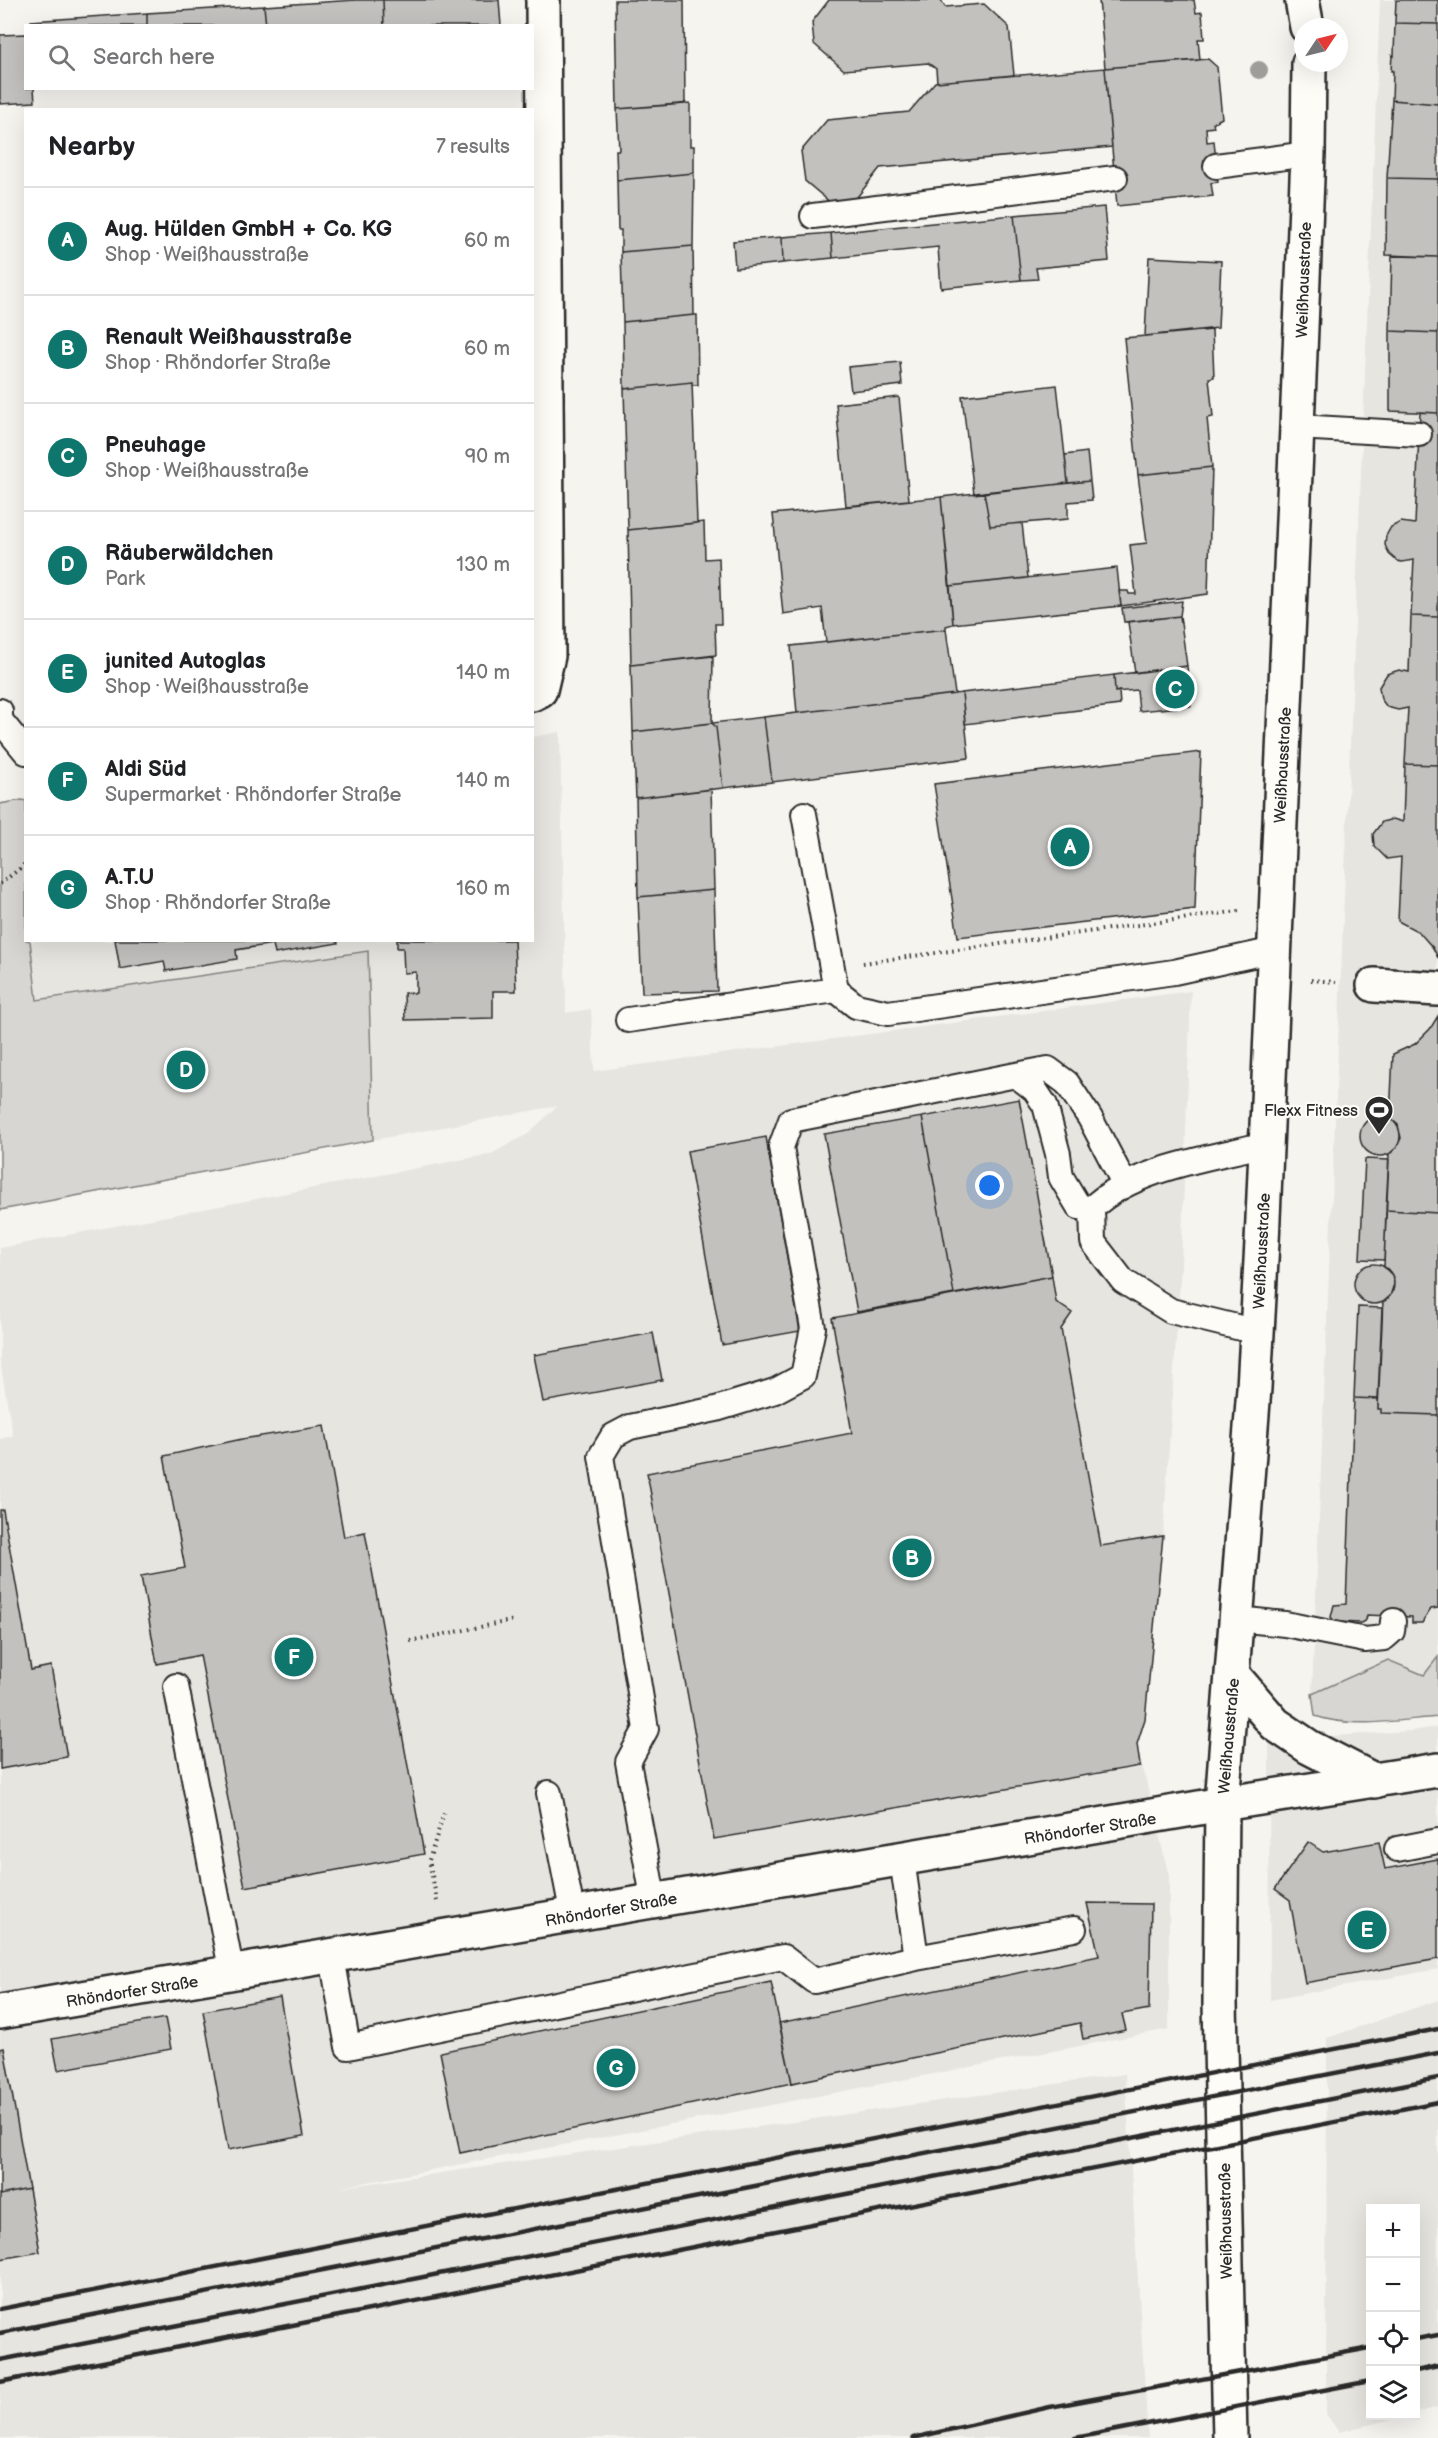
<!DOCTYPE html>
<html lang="en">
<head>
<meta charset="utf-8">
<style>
  body { margin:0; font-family:"Balsamiq Sans",sans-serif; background:#f2f2f2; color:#202124 }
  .controls { position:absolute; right:18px; bottom:18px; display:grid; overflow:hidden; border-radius:0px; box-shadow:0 6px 24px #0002 }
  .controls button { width:54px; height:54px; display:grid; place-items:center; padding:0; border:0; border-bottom:2px solid #e0e0e0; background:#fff; color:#202124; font:30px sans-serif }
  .compass { position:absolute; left:1294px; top:18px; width:54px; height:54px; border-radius:50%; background:#fff; box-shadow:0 6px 24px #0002; rotate:55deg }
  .you { position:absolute; left:990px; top:1186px; width:21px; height:21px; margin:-15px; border:4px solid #fff; border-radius:50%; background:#1a73e8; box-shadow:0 0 0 9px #1a73e833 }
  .badge { display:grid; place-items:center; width:39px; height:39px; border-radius:50%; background:#0f766e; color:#fff; font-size:20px; font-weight:700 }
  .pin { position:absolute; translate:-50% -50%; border:3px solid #fff; box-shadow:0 2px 6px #0006 }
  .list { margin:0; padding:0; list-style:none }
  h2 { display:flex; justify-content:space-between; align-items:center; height:78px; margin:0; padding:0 24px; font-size:26px }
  h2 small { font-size:20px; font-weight:400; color:#757577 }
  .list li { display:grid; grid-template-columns:39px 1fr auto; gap:18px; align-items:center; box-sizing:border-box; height:108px; padding:0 24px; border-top:2px solid #e0e0e0 }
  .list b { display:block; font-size:22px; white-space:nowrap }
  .list p { margin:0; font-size:20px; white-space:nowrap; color:#757577 }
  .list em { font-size:20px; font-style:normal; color:#757577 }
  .icon { flex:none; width:33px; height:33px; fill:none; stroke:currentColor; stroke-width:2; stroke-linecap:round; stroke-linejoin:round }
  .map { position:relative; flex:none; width:1438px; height:2438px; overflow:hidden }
  .search { position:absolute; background:#fff; box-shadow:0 6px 24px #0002; left:24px; top:24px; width:510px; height:66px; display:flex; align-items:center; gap:15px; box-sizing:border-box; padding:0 21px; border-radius:0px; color:#757577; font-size:22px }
  .panel { position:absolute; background:#fff; box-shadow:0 6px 24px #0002; left:24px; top:108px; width:510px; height:834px; border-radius:0px }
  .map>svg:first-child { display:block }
  .built { fill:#e6e5e0 }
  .green { fill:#d7d6d2; stroke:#81807e; stroke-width:1.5 }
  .building { fill:#c2c1be; stroke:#2b2b2b; stroke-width:1.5 }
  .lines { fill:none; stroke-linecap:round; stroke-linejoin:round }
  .service-casing { stroke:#2b2b2b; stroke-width:28 }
  .pedestrian-casing { stroke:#2b2b2b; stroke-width:38 }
  .minor-casing { stroke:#2b2b2b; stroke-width:38 }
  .secondary-casing { stroke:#2b2b2b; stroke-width:38 }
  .path { stroke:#2b2b2b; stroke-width:4; stroke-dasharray:1.5 4.5; stroke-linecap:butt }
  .service { stroke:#fdfcf7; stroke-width:24 }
  .pedestrian { stroke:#fdfcf7; stroke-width:33 }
  .minor { stroke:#fdfcf7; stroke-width:33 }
  .secondary { stroke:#fdfcf7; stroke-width:33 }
  .rail { stroke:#2b2b2b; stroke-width:4.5 }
  .tree { fill:#9e9d9a }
  .labels { text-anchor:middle; stroke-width:4.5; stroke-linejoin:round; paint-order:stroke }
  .street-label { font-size:16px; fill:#2b2b2b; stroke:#fdfcf7 }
  .poi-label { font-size:16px; fill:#2b2b2b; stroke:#fdfcf7; text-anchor:end }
</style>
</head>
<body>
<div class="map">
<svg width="1438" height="2438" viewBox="0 0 1438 2438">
  <rect width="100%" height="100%" fill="#f5f4ef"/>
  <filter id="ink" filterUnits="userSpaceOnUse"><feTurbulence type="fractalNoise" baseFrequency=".0167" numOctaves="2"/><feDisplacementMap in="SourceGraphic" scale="12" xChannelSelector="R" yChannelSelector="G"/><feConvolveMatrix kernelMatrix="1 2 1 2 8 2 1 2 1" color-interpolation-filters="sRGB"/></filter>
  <g filter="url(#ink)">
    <path class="built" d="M 1380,0 L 1438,0 L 1438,1657 L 1424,1675 L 1388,1660 L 1312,1694 Z
      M 560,732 L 566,1013 L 591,1009 L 594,1071 L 1191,991 L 1181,1265 L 1163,1536 L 1145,1719 L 1137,1744 L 1169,1876 L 1169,2029 L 337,2188 L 1125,2074 L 1148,2438 L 0,2438 L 0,1439 L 13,1436 L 0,1361 L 0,1248 L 491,1154 L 528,1134 L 557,1106 L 373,1140 L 368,951 L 37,1000 L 30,941 L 532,940 L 533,737 Z
      M 1438,1727 L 1438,1969 L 1270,2000 L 1269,1740 L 1411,1731 Z
      M 1438,2000 L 1438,2407 L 1416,2413 L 1416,2208 L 1370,2208 L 1370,2416 L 1405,2416 L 1339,2432 L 1326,2414 L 1327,2038 Z"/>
    <path class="green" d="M 22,800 L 26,801 L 26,940 L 30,941 L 37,1000 L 368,951 L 373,1140 L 0,1210 L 0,804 Z
      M 1438,1657 L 1438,1717 C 1398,1720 1354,1729 1315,1716 L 1312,1694 L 1388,1660 L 1424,1675 Z"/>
    <path class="building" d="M 356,0 L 383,0 L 384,26 L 266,26 L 264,6 Z
      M 383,0 L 499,0 L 501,26 L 384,26 Z
      M 615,0 L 684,0 L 685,104 L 617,109 Z
      M 829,0 L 941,0 L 945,7 L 984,4 L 1009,27 L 1014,75 L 937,82 L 936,69 L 928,63 L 844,70 L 814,44 L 812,22 Z
      M 1099,0 L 1194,0 L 1196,13 L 1202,12 L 1204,39 L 1198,39 L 1200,60 L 1105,68 Z
      M 1396,0 L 1438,0 L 1438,24 L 1395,23 Z
      M 264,6 L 266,26 L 147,26 L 147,13 Z
      M 147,13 L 147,26 L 31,26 L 31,21 Z
      M 1395,23 L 1438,24 L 1438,104 L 1392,100 L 1393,71 L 1391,71 L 1392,55 L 1394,56 Z
      M 26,34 L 26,88 L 34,88 L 35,102 L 0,104 L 0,35 Z
      M 1208,59 L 1217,67 L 1222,118 L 1213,123 L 1214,127 L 1206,128 L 1207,142 L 1214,141 L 1218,182 L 1211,183 L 1213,196 L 1117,206 L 1105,68 Z
      M 1105,68 L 1112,147 L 880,168 L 854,201 L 831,203 L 805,181 L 801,151 L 827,120 L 909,112 L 935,82 Z
      M 1392,100 L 1438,104 L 1438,179 L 1387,178 Z
      M 690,103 L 690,146 L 694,146 L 694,173 L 617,180 L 616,150 L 619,150 L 617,109 Z
      M 694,173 L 693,246 L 621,252 L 621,230 L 618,230 L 617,180 Z
      M 1387,178 L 1438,179 L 1438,257 L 1386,255 Z
      M 1104,207 L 1109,261 L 1036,268 L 1038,279 L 1021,280 L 1014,215 Z
      M 1014,215 L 1021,280 L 941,288 L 938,247 L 833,258 L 831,233 Z
      M 831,233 L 833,258 L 783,263 L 782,237 Z
      M 782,237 L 783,263 L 735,268 L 733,241 Z
      M 693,246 L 694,315 L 623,322 L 621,252 Z
      M 1392,256 L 1438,257 L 1438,333 L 1390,331 Z
      M 1149,257 L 1221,261 L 1218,328 L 1145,336 Z
      M 694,315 L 697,315 L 698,385 L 692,385 L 692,382 L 624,389 L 623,322 Z
      M 1212,330 L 1214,377 L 1209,378 L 1213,417 L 1207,418 L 1212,467 L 1138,475 L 1124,338 Z
      M 1390,331 L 1438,333 L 1438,413 L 1390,411 Z
      M 900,362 L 902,385 L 851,391 L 848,367 Z
      M 692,382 L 697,523 L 628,530 L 624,389 Z
      M 1057,385 L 1068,483 L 974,494 L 962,396 Z
      M 899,397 L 909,500 L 846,506 L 836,404 Z
      M 1420,412 L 1438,413 L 1438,617 L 1411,616 L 1414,560 L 1402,562 L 1397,561 L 1389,554 L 1385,545 L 1386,536 L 1391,527 L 1401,522 L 1415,524 Z
      M 1087,452 L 1090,481 L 1068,483 L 1065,455 Z
      M 1212,467 L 1208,594 L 1121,606 L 1119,591 L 1128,591 L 1129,594 L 1136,594 L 1130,545 L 1147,543 L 1138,475 Z
      M 1090,481 L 1092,500 L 1068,502 L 1068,519 L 990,526 L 984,492 Z
      M 984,492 L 990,526 L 1022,523 L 1028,578 L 950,586 L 941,497 Z
      M 941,497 L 953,624 L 946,626 L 946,629 L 826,642 L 822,608 L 783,614 L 773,514 Z
      M 704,522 L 705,559 L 719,558 L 721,624 L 715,624 L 716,655 L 631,665 L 628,530 Z
      M 1117,568 L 1121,606 L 953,624 L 950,586 Z
      M 1182,601 L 1180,616 L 1124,622 L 1122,608 Z
      M 1180,616 L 1187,666 L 1135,673 L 1128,622 Z
      M 1411,616 L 1438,617 L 1438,765 L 1405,764 L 1408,708 L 1398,710 L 1387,707 L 1381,699 L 1379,687 L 1387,674 L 1399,670 L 1409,672 Z
      M 946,629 L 955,694 L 797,713 L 791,646 Z
      M 713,656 L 712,723 L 633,732 L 631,665 Z
      M 1187,666 L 1191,706 L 1139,711 L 1137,690 L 1115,692 L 1114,675 Z
      M 1114,675 L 1115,692 L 1119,691 L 1120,705 L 965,724 L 962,693 Z
      M 962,693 L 969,758 L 772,782 L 764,717 Z
      M 764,717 L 772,782 L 723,788 L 716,727 L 712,723 Z
      M 712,723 L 716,727 L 723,788 L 636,798 L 633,732 Z
      M 1201,752 L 1195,909 L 958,937 L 934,784 Z
      M 1405,764 L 1438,765 L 1438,958 L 1433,948 L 1419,932 L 1398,921 L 1401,857 L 1387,859 L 1374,846 L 1373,834 L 1382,822 L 1393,819 L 1403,822 Z
      M 711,789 L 714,890 L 638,897 L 636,798 Z
      M 714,890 L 717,991 L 642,993 L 638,897 Z
      M 115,940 L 337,940 L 338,943 L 275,954 L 273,944 L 236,950 L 237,959 L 166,971 L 164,961 L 120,969 Z
      M 397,940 L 514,940 L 516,991 L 493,991 L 493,1018 L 405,1020 L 404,993 L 416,993 L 416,972 L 404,973 L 403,948 L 397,948 Z
      M 1438,1016 L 1438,1213 L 1386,1210 L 1389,1154 L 1397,1147 L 1401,1138 L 1398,1125 L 1390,1118 L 1393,1054 L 1415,1044 L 1430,1029 Z
      M 1019,1099 L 1052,1276 L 954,1294 L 922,1117 Z
      M1360 1136a20 20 0 1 1 40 0a20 20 0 1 1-40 0Z
      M 922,1117 L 954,1294 L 857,1312 L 824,1134 Z
      M 766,1137 L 800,1331 L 722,1345 L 687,1151 Z
      M 1365,1159 L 1389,1160 L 1384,1260 L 1360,1259 Z
      M 1386,1210 L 1438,1213 L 1438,1415 L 1381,1413 L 1381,1409 L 1378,1409 L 1383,1302 L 1390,1296 L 1394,1284 L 1392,1275 L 1384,1267 Z
      M1354 1284a20 20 0 1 1 40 0a20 20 0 1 1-40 0Z
      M 1052,1276 L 1056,1302 L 1072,1313 L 1061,1329 L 1101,1546 L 1163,1536 L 1145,1719 L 1137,1744 L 1140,1766 L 714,1839 L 647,1473 L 852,1433 L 832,1318 Z
      M 1358,1307 L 1382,1308 L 1378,1399 L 1354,1398 Z
      M 653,1333 L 662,1380 L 543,1402 L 534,1355 Z
      M 1354,1398 L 1378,1399 L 1378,1409 L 1381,1409 L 1381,1413 L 1438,1415 L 1438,1608 L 1431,1609 L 1422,1623 L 1412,1623 L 1412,1617 L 1367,1615 L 1366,1620 L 1361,1623 L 1335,1622 L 1331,1617 L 1334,1605 L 1346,1604 Z
      M 324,1426 L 344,1537 L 365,1532 L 424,1854 L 245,1887 L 200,1655 L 157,1664 L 141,1576 L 185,1568 L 164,1456 L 242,1439 Z
      M 0,1510 L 3,1510 L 31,1670 L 51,1666 L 67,1757 L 0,1769 Z
      M 1308,1842 L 1323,1852 L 1379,1842 L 1385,1869 L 1438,1859 L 1438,1959 L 1305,1983 L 1290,1900 L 1275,1889 Z
      M 1087,1903 L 1151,1904 L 1149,2009 L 1122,2014 L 1126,2030 L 1083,2039 L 1080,2023 L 792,2083 L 779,2023 L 1099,1956 Z
      M 771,1982 L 792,2083 L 460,2153 L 440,2052 Z
      M 280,1997 L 304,2136 L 228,2150 L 203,2011 Z
      M 165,2018 L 171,2049 L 58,2070 L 52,2039 Z
      M 4,2048 L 29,2189 L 0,2195 L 0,2049 Z
      M 29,2189 L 40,2252 L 0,2259 L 0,2195 Z"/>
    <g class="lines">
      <g class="service-casing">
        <path id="service" d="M 1216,166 L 1308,154
          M 813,216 L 1115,178
          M 1297,427 L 1419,434
          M 0,711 L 0,720 L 26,752
          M 804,814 L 836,990 L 856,1006 L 888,1013 L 1174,972 L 1275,950
          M 628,1020 L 836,990
          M 1092,1208 L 1079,1207 L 1061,1177 L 1058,1154 L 1045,1105 L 1035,1090 L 1016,1075 L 1048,1069 L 1067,1083 L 1090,1118 L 1125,1185
          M 1257,1332 L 1171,1311 L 1123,1281 L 1093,1242 L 1092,1208 C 1133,1168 1211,1158 1266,1144
          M 1237,1619 L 1285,1624 L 1365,1640 L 1384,1638 L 1392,1631 L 1393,1621
          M 176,1686 L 232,1974
          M 549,1793 L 573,1916
          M 1397,1849 L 1438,1841
          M 902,1859 L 916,1958
          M 654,1902 L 628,1762 L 646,1729 L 601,1456 L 613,1436 L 630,1427 L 716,1409 L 775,1391 L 803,1376 L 813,1328 L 781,1147 L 791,1120 L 1016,1075
          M 332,1957 L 348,2047 L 783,1957 L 814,1981 L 916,1958 L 1074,1929"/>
      </g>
      <g class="pedestrian-casing">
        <path id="pedestrian" d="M 1374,985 L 1438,989"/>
      </g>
      <g class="minor-casing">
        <path id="minor" d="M 532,694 L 540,690 L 548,656 L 543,0
          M 0,2012 L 1222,1804 L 1438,1770"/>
      </g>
      <g class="secondary-casing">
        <path id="secondary" d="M 1302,0 L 1307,27
          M 1232,1674 L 1275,1724 L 1309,1747 L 1375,1781
          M 1230,2438 L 1220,2003 L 1222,1804 L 1254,1388 L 1262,1242 L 1297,427 L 1308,154 L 1309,63"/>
      </g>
      <path class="path" d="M 0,884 L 23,866 L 26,861
        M 863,963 L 1239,911
        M 1311,980 L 1336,982
        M 410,1641 L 515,1620
        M 437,1901 L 429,1860 L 444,1813"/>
      <use href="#service" class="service"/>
      <use href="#pedestrian" class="pedestrian"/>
      <use href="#minor" class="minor"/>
      <use href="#secondary" class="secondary"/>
      <path class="rail" d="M 0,2309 L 1438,2029
        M 0,2333 L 1438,2053
        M 1416,2339 L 1438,2335
        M 0,2360 L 1438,2078
        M 1416,2371 L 1438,2366
        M 0,2382 L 1438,2102
        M 913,2438 L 1050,2407 L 1370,2348
        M 1075,2438 L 1370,2381"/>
    </g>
    <circle class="tree" cx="1259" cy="70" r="9"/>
  </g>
  <defs>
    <g id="stadium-pin" transform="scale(1.5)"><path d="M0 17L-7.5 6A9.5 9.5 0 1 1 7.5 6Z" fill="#2b2b2b" stroke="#fdfcf7"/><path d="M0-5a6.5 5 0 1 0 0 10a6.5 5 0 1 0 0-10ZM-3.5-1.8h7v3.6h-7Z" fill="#fff"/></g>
  </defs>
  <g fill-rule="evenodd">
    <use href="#stadium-pin" x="1379" y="1110"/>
  </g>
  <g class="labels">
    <g class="street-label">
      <text transform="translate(1303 280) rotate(-88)" y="6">Weißhausstraße</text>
      <text transform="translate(1282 765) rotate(-87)" y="6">Weißhausstraße</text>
      <text transform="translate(1261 1251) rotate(-87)" y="6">Weißhausstraße</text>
      <text transform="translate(1228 1736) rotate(-85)" y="6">Weißhausstraße</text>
      <text transform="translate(1090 1828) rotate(-9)" y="6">Rhöndorfer Straße</text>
      <text transform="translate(611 1909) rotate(-10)" y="6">Rhöndorfer Straße</text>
      <text transform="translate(132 1991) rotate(-9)" y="6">Rhöndorfer Straße</text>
      <text transform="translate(1225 2221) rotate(-91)" y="6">Weißhausstraße</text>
    </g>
    <g class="poi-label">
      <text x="1358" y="1116">Flexx Fitness</text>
    </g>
  </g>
</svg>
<div class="controls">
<button>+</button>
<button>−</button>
<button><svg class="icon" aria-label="locate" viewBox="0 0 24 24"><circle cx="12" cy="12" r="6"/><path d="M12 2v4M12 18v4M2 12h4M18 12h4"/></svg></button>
<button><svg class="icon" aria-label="layers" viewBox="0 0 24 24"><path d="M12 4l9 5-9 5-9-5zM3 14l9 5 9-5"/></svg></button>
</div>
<svg class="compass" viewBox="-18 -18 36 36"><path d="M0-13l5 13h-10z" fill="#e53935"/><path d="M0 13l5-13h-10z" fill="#757577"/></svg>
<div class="you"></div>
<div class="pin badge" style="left:1070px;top:847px">A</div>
<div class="pin badge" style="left:912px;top:1558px">B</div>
<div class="pin badge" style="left:1175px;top:689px">C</div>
<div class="pin badge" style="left:186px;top:1070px">D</div>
<div class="pin badge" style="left:1367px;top:1930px">E</div>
<div class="pin badge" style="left:294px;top:1657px">F</div>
<div class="pin badge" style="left:616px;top:2068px">G</div>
<div class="search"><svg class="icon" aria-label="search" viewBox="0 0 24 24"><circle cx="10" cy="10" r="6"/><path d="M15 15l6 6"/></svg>Search here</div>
<section class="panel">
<h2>Nearby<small>7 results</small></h2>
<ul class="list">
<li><span class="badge">A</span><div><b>Aug. Hülden GmbH + Co. KG</b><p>Shop · Weißhausstraße</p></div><em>60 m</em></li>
<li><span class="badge">B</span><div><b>Renault Weißhausstraße</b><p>Shop · Rhöndorfer Straße</p></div><em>60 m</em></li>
<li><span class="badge">C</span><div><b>Pneuhage</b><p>Shop · Weißhausstraße</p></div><em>90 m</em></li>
<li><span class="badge">D</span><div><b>Räuberwäldchen</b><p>Park</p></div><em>130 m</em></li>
<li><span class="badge">E</span><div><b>junited Autoglas</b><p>Shop · Weißhausstraße</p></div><em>140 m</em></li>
<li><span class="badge">F</span><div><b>Aldi Süd</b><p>Supermarket · Rhöndorfer Straße</p></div><em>140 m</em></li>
<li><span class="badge">G</span><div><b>A.T.U</b><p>Shop · Rhöndorfer Straße</p></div><em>160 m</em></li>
</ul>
</section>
</div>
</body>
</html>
